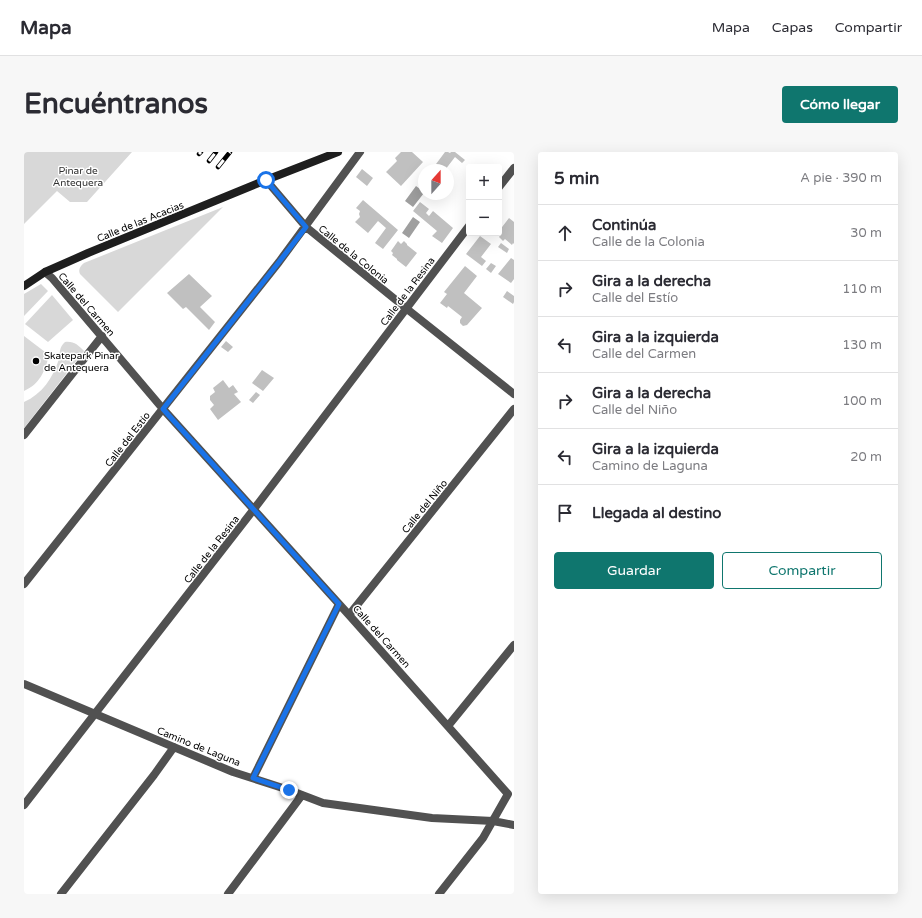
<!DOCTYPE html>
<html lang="es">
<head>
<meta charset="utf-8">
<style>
  body { margin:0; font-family:"Varela Round",sans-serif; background:#f7f7f7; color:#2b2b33 }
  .controls { position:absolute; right:12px; top:12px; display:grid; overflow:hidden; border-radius:4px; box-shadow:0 4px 16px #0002 }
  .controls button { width:36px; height:36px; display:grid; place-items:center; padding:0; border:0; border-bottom:1px solid #e1e1e2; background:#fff; color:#2b2b33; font:20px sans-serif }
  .compass { position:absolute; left:394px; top:12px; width:36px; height:36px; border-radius:50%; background:#fff; box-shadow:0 4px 16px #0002; rotate:21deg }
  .stop { position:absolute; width:12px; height:12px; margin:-9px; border:3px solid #1a73e8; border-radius:50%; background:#fff }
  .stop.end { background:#1a73e8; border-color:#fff; box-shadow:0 1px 4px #0008 }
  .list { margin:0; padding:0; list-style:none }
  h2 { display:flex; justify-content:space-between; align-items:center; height:52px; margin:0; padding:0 16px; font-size:17px }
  h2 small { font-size:13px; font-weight:400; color:#7c7c81 }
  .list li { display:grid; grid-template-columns:26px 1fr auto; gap:12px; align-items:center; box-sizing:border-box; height:56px; padding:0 16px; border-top:1px solid #e1e1e2 }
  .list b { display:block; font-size:15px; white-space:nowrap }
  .list p { margin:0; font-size:13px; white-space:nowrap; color:#7c7c81 }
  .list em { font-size:13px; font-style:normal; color:#7c7c81 }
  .actions { display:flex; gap:8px; padding:12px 16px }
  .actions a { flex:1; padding:9px 0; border:1px solid #0f766e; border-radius:4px; text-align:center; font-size:14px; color:#0f766e }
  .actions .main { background:#0f766e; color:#fff }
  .icon { flex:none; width:22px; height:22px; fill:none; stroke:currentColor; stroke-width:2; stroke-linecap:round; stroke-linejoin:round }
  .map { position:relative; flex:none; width:490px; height:742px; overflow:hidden; border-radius:4px }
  header { display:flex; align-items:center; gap:24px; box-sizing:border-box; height:56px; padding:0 20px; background:#fff; border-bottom:1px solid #e1e1e2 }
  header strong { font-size:19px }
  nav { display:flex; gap:22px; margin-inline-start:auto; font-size:14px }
  .intro { display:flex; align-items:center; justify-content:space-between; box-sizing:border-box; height:96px; padding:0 24px }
  h1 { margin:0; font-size:28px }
  .button { padding:10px 18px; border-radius:4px; background:#0f766e; color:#fff; font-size:14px; font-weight:700 }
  main { display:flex; gap:24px; padding:0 24px }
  aside { flex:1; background:#fff; border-radius:4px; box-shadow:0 4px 16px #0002 }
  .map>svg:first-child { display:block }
  .green { fill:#d8d8d8 }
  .water { fill:#9f9f9f }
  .building { fill:#c0c0c0 }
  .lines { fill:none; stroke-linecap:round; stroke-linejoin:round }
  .street { stroke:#515151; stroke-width:8 }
  .secondary { stroke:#1e1e1e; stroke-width:8 }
  .rail-casing { stroke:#000; stroke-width:4.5 }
  .rail { stroke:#fff; stroke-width:3; stroke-dasharray:9; stroke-linecap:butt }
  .route { stroke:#1a73e8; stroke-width:5 }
  .poi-dot { fill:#000; stroke:#fff; stroke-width:1.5 }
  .labels { text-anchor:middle; stroke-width:3; stroke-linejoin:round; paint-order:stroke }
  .park-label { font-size:10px; fill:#2f2f2f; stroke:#fff }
  .street-label { font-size:10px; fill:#000; stroke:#fff }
  .poi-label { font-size:10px; fill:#000; stroke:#fff; text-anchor:start }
</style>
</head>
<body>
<header>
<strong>Mapa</strong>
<nav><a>Mapa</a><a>Capas</a><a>Compartir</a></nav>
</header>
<div class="intro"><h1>Encuéntranos</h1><a class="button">Cómo llegar</a></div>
<main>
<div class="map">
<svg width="490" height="742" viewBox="0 0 490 742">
  <rect width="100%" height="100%" fill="#fff"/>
  <path class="green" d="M 0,0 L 108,0 L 63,50 L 46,50 L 33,39 L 0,72 Z
    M 199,55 L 94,160 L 56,122 C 54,118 56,114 60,111 Z
    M 17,132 L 24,139 L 0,164 L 0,142 Z
    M 28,143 L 49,168 L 24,190 L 1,172 Z
    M 0,184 L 25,203 C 21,219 16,232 0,239 Z
    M 41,190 C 50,189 54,193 60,199 L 0,276 L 0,250 C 18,242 29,226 35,207 C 36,201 35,195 41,190 Z"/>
  <path class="water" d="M 392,34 L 400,40 L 400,41 L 389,55 L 381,49 Z
    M 389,65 L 396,70 L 385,86 L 378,81 Z"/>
  <path class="building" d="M 377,0 L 388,0 L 399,10 L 377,34 L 362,20 L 373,9 L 371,6 Z
    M 421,0 L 424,0 L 426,1 L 427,0 L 431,0 L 441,8 L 438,11 L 431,5 L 421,18 L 419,18 L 412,12 Z
    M 338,17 L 349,26 L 343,34 L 332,25 Z
    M 339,48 L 374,78 L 359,97 L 351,91 L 362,76 L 354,69 L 344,81 L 331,70 L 336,65 L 335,62 L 336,59 L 332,56 Z
    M 396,50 L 405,57 L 402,61 L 405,64 L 409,59 L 429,76 L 418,91 L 408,84 L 413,79 L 389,59 Z
    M 485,66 L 490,70 L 490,92 L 489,91 L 488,93 L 481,87 L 479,89 L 475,85 L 477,82 L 475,79 Z
    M 456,84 L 467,92 L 457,105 L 462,109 L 458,114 L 442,102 Z
    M 374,89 L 377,92 L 380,89 L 383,92 L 383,93 L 393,101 L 382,115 L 373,108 L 373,107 L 368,103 L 369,101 L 367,99 Z
    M 477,91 L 485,97 L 483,101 L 474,95 Z
    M 487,106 L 490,108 L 490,127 L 487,131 L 474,122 Z
    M 467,111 L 472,114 L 467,121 L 462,117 Z
    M 441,114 L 453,124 L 440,141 L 458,156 L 443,173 L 439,174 L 436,171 L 436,168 L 438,165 L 424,154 L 423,156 L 416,151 L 423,142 L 420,140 Z
    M 165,122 L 188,144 L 176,155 L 191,170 L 185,178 L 162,155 L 159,157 L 143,141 Z
    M 483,139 L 490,144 L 490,150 L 489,152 L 479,145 Z
    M 202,189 L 209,195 L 204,200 L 197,195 Z
    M 238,218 L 250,226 L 239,239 L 228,231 Z
    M 199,228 L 205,236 L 209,233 L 214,240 L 210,242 L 217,250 L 194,268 L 186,257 L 190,253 L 186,248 L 186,244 L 191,240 L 189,236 Z
    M 232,240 L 236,243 L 229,251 L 225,248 Z"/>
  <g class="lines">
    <path class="street" d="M 242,28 L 282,75 L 383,157 L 490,242
      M 475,35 L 490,16
      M 21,120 L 28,126 L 139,257 L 325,463 L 484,642 L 459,686 L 415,742
      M 0,283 L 78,184
      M 0,432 L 255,110 L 336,0
      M 325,463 L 490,257
      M 0,532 L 209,620 L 265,638 L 299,651 L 408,666 L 469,669 L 490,673
      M 424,574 L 490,493
      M 229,626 L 315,452
      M 0,653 L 230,357 L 445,74
      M 37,742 L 130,623 L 150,595
      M 204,742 L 278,643"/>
    <path class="secondary" d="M 0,134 L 21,120 L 64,101 L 242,28 L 314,0"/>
    <g class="rail-casing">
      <path id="rail" d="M 175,2 L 177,0
        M 185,9 L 192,0
        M 194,15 L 206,0"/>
    </g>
    <use href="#rail" class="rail"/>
  </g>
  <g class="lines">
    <path class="route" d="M 242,28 L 282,75 L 255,110 L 139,257 L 315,452 L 229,626 L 265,638"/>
  </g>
  <circle class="poi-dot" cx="12" cy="209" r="4"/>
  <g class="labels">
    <g class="park-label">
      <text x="54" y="22">Pinar de<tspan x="54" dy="12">Antequera</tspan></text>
    </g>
    <g class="street-label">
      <text transform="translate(116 69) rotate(-22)" y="4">Calle de las Acacias</text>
      <text transform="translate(330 102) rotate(39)" y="4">Calle de la Colonia</text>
      <text transform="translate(383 139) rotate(-53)" y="4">Calle de la Resina</text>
      <text transform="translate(63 152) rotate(49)" y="4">Calle del Carmen</text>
      <text transform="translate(103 287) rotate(-52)" y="4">Calle del Estío</text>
      <text transform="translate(400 354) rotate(-51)" y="4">Calle del Niño</text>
      <text transform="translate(187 397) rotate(-52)" y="4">Calle de la Resina</text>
      <text transform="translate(358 484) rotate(48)" y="4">Calle del Carmen</text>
      <text transform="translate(175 594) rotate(22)" y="4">Camino de Laguna</text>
    </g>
    <g class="poi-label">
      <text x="20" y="207">Skatepark Pinar<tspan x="20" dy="12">de Antequera</tspan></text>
    </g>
  </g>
</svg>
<div class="controls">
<button>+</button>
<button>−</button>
</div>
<svg class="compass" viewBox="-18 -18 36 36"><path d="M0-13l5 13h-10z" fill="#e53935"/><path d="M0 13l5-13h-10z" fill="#7c7c81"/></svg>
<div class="stop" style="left:242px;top:28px"></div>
<div class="stop end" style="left:265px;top:638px"></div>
</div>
<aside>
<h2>5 min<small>A pie · 390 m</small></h2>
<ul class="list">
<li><svg class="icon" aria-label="ahead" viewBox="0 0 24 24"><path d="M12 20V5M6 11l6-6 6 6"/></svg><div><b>Continúa</b><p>Calle de la Colonia</p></div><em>30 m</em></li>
<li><svg class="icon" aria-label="right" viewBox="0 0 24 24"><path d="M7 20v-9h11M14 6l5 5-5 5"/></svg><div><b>Gira a la derecha</b><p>Calle del Estío</p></div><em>110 m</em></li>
<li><svg class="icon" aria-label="left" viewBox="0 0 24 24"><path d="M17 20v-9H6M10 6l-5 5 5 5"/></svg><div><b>Gira a la izquierda</b><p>Calle del Carmen</p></div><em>130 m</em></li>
<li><svg class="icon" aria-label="right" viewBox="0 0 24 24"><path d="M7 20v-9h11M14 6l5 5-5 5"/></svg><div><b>Gira a la derecha</b><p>Calle del Niño</p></div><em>100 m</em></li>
<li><svg class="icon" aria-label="left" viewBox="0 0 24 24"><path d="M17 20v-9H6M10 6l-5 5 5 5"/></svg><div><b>Gira a la izquierda</b><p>Camino de Laguna</p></div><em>20 m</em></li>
<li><svg class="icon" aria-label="arrive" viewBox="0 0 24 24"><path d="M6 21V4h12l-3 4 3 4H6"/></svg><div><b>Llegada al destino</b></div></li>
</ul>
<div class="actions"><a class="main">Guardar</a><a>Compartir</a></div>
</aside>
</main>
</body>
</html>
